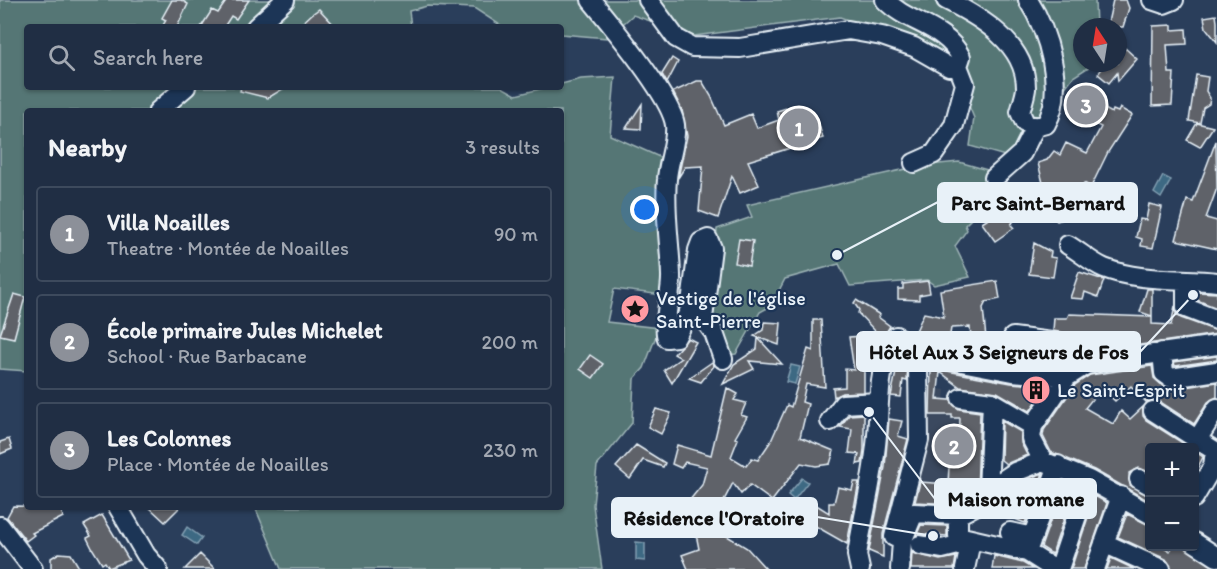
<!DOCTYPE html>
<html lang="en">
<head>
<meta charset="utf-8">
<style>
  body { margin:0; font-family:Itim,sans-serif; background:#2d3a4f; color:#f1f3f6 }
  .controls { position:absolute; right:18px; bottom:18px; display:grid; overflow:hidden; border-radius:6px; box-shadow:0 2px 4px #0004 }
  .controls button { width:54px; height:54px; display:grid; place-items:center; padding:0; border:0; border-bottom:2px solid #3d4a5d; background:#202e44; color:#f1f3f6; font:30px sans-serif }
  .compass { position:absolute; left:1073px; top:18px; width:54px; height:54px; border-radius:50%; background:#202e44; box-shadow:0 2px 4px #0004; rotate:348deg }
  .you { position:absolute; left:645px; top:210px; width:21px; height:21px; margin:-15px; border:4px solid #fff; border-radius:50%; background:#1a73e8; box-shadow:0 0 0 9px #1a73e833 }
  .badge { display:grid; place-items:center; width:39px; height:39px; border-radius:50%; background:#8c9099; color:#fff; font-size:20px; font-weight:700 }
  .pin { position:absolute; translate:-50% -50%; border:3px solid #fff; box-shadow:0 2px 6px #0006 }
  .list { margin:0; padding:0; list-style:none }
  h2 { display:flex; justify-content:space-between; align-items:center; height:78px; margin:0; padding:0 24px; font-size:26px }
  h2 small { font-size:20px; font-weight:400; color:#a2a8b2 }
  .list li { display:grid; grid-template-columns:39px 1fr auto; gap:18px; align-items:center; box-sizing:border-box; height:96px; margin:0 12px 12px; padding:0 12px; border:2px solid #3d4a5d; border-radius:6px }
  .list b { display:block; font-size:22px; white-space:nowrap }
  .list p { margin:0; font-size:20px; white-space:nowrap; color:#a2a8b2 }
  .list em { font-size:20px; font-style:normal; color:#a2a8b2 }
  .icon { flex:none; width:33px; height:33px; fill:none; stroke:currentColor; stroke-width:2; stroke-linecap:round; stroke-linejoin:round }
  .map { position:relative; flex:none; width:1217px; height:569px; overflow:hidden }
  .search { position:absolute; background:#202e44; box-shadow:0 2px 4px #0004; left:24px; top:24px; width:540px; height:66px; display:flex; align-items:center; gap:15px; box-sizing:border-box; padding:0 21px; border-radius:6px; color:#a2a8b2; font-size:22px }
  .panel { position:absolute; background:#202e44; box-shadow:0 2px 4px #0004; left:24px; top:108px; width:540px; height:402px; border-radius:6px }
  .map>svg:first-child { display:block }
  .built { fill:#3a495f }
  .green { fill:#557675; stroke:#9eb4b6; stroke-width:1.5 }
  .water { fill:#3e6983; stroke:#829fb2; stroke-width:1.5 }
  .building { fill:#5f6269; stroke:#e8f1f8; stroke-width:1.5 }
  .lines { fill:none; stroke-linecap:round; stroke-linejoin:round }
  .minor-tunnel { stroke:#465973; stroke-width:18; stroke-dasharray:18 9; stroke-linecap:butt }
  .minor-casing { stroke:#e8f1f8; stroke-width:22 }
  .minor { stroke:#1d3557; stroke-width:18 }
  .labels { text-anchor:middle; stroke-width:4.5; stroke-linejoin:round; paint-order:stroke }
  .poi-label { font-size:20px; fill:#e8f1f8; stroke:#1d3557; text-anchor:start }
  .leader { fill:none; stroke:#e8f1f8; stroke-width:2 }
  .callout-dot { fill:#e8f1f8; stroke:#1d3557; stroke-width:2 }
  .callout { fill:#e8f1f8; stroke:#e8f1f8; stroke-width:2 }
  .callout-label { font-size:21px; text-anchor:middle; font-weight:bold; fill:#111 }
</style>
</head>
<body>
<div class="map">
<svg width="1217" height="569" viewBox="0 0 1217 569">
  <rect width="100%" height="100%" fill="#2a3e5b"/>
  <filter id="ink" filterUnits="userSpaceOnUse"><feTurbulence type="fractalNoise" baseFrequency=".0167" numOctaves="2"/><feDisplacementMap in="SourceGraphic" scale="12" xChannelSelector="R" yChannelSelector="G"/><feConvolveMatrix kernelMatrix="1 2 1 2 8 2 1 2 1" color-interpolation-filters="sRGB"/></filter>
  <g filter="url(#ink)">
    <path class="built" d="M 926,387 L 945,390 L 944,400 L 985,402 L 980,502 L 968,509 L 908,505 L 922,470 Z"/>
    <path class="green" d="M 0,0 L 1095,0 L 1096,27 L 1082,27 L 1082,63 L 1095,63 L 1073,77 L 1023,143 L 1005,156 L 970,146 L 974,118 L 949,57 L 840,17 L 694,36 L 633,15 L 607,38 L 561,34 L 561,27 L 503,27 L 474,8 L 427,6 L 409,11 L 411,27 L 27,27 L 27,87 L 502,87 L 516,95 L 548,87 L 561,87 L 561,84 L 581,79 L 615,77 L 610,135 L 664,159 L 663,295 L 614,289 L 607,322 L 659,328 L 644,368 L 634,379 L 632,423 L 597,466 L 593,505 L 602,569 L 281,569 L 255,507 L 561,507 L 561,111 L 27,111 L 27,371 L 0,369 Z
      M 959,162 L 987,170 L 996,182 L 983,207 L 965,225 L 967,230 L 955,246 L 970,277 L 934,285 L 927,280 L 850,286 L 839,264 L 785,279 L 771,306 L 760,312 L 736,354 L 724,355 L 706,318 L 714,279 L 717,229 L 752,217 L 747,205 L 919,166 Z"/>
    <path class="water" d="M 1163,176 L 1171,180 L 1161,198 L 1154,193 Z
      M 791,365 L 800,367 L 795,384 L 786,382 Z
      M 802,478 L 808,482 L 794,500 L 788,495 Z
      M 187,527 L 202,538 L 197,545 L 182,535 Z
      M 636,542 L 645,543 L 645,561 L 636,560 Z"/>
    <path class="building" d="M 172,0 L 181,0 L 188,4 L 177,27 L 162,27 L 166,20 L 162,18 Z
      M 227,0 L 249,0 L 236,19 L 231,16 L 224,27 L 201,27 L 212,10 L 218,13 Z
      M 1113,0 L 1126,0 L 1129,8 L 1123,27 L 1107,27 Z
      M 319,9 L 336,27 L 298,27 L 312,14 Z
      M 1216,15 L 1217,22 L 1217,42 L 1206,28 L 1204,17 Z
      M 1172,25 L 1172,30 L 1186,29 L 1187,44 L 1167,45 L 1169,73 L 1174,73 L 1172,105 L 1152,106 L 1153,26 Z
      M 1125,48 L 1137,59 L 1118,81 L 1117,73 L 1109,83 L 1098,74 L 1106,63 L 1118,63 L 1118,56 Z
      M 672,58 L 678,62 L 667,83 L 662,74 Z
      M 1196,75 L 1208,77 L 1206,91 L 1210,98 L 1209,104 L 1203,108 L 1200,123 L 1189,121 Z
      M 697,81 L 702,81 L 711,96 L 724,125 L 751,114 L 757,128 L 779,120 L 777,111 L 793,106 L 799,128 L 818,122 L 823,138 L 748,161 L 759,185 L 740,193 L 732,176 L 718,218 L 699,211 L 703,166 L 685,167 L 678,178 L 687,136 L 682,110 L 673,92 Z
      M 241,87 L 286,87 L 268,98 L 240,91 Z
      M 1092,95 L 1092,110 L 1080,110 L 1080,100 Z
      M 642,104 L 641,129 L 626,128 Z
      M 1103,108 L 1112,113 L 1113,110 L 1118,112 L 1120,108 L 1132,115 L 1108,152 L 1091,187 L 1084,183 L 1074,202 L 1065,204 L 1070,217 L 1057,221 L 1048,213 L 1063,185 L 1045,191 L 1038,163 L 1047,160 L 1054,151 L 1060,155 L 1066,143 L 1087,153 L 1101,127 L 1095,124 Z
      M 1197,123 L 1213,127 L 1200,147 L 1187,140 Z
      M 1216,141 L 1217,188 L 1206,218 L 1217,221 L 1217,249 L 1176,240 L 1187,200 L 1193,202 Z
      M 1008,190 L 1023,199 L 1023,206 L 1011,225 L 1014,228 L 995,241 L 982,223 L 993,216 Z
      M 1149,204 L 1162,207 L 1153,248 L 1141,246 L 1142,239 L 1136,237 L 1140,219 L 1146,220 Z
      M 739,239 L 753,241 L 749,266 L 735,263 Z
      M 1034,243 L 1051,252 L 1050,257 L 1056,258 L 1053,277 L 1029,274 Z
      M 1079,272 L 1104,280 L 1098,297 L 1085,292 L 1083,299 L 1070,298 Z
      M 928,281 L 930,293 L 919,295 L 919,300 L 898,299 L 898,289 L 903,289 L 903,284 Z
      M 997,281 L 1000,299 L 986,302 L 983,308 L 986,338 L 1002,338 L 1006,346 L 1012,348 L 1078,357 L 1064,365 L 1015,361 L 975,353 L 976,335 L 971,336 L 970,327 L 951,328 L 949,341 L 940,343 L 940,346 L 924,344 L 917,347 L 908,362 L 907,381 L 903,380 L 901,397 L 891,396 L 900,353 L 910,344 L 924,313 L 944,317 L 940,290 Z
      M 1147,289 L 1152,289 L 1152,316 L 1140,312 Z
      M 1197,292 L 1217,293 L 1217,308 L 1197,300 Z
      M 14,294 L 25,297 L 14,338 L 0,335 Z
      M 856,300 L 880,315 L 878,317 L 890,326 L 880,343 L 873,364 L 864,366 L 864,392 L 842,393 L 834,397 L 833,388 L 845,387 L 845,369 L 854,370 L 849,337 L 879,335 L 858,313 L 859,310 L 854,303 Z
      M 1175,306 L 1176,314 L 1181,318 L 1217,331 L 1217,334 L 1091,352 L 1093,342 L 1088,337 L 1053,331 L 1054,318 L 1067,318 L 1069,314 L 1152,317 L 1152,324 L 1171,325 Z
      M 813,320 L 821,320 L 825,387 L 806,384 L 802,402 L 808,404 L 800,437 L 834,451 L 830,464 L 816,466 L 801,463 L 772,501 L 750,485 L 741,494 L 733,483 L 720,508 L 736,531 L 709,525 L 747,548 L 766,569 L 688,569 L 682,555 L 699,549 L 694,524 L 649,520 L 650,507 L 681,511 L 702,485 L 707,467 L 685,462 L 681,468 L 672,464 L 677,445 L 711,455 L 727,388 L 738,394 L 734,400 L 746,403 L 741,415 L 747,417 L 735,438 L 738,439 L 731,457 L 746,466 L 752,458 L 758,460 L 771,441 L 787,405 L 791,407 L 808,349 L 813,351 Z
      M 764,322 L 781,323 L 779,345 L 754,336 L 763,330 Z
      M 688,338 L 696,342 L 672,383 L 664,370 L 681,358 L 674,354 Z
      M 758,338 L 782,364 L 749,361 L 754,369 L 723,384 L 734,364 L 757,349 Z
      M 590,355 L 603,364 L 593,378 L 580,369 Z
      M 1217,356 L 1217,360 L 1175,366 L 1174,362 Z
      M 712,362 L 714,366 L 701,382 L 689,378 Z
      M 1152,366 L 1154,378 L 1164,387 L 1173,389 L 1217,382 L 1217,397 L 1208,402 L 1194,424 L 1159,401 L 1146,402 L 1131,386 L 1115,401 L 1101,388 L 1085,408 L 1113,424 L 1121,411 L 1130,419 L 1143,407 L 1143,416 L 1146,420 L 1189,447 L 1149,447 L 1149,472 L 1138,468 L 1129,473 L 1130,485 L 1149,496 L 1149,501 L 1094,470 L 1051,452 L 1043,436 L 1044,430 L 1075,385 L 1090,375 Z
      M 931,368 L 1011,383 L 1047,386 L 1030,411 L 997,392 L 960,387 L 940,372 L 937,399 L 950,400 L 959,409 L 980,412 L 977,492 L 955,504 L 915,502 L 920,482 L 948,484 L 949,466 L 958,466 L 960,418 L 952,418 L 952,415 L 930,415 Z
      M 656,409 L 671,413 L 661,434 L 648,427 Z
      M 864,414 L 864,449 L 862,463 L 857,464 L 859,454 L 849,453 L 852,429 L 840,427 L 849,415 Z
      M 889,419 L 902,421 L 898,436 L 908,439 L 883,534 L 883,557 L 869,551 L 885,467 Z
      M 1002,421 L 1021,432 L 1021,443 L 1027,455 L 1006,464 L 1001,460 Z
      M 9,439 L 12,449 L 0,454 L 0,442 Z
      M 636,445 L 665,463 L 663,467 L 643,460 L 630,479 L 616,467 Z
      M 1194,451 L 1203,457 L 1194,475 Z
      M 1043,473 L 1025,523 L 1012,518 L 1000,496 L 1020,482 Z
      M 854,482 L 859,482 L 847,544 L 810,523 L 813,519 L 806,515 L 815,504 L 829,513 L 829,503 L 834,503 L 838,487 L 852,490 Z
      M 1064,482 L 1075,486 L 1052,554 L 1041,547 Z
      M 1095,496 L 1107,503 L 1084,569 L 1071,569 Z
      M 13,506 L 60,507 L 63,517 L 32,533 L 34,535 L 26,541 L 7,517 Z
      M 149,507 L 180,507 L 165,522 Z
      M 1127,514 L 1149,525 L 1149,546 L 1162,546 L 1170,551 L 1173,546 L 1184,546 L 1217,569 L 1172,569 L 1166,559 L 1118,537 Z
      M 102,515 L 129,560 L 109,568 L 105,562 L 102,564 L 92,548 L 87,538 L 91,536 L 84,525 Z
      M 921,525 L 947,526 L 947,536 L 917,534 Z
      M 59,553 L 71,554 L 80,569 L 51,569 L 51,558 Z
      M 912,553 L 940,560 L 956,557 L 954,569 L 911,569 Z
      M 200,554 L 215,569 L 185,569 Z
      M 994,556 L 1023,563 L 1033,569 L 992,569 Z
      M 1111,558 L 1134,569 L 1107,569 Z"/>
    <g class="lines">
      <path class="minor-tunnel" d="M 900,338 L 920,347"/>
      <g class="minor-casing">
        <path id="minor" d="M 591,0 C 610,23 672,98 675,125 C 677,141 668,162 667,179 C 664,210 670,244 671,275 C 672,292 662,325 667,338 L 676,337 L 690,310 L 698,250 L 701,242 L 708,239 L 712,248 L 703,318 L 714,333 L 723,359
          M 648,0 L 676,38 L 692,47 L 740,48 L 848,30 L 882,36 L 914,47 L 949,67 L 958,66
          M 885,0 C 908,24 945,25 961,57 L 958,66
          M 946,0 C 980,17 1027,44 1026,89 C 1025,96 1022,105 1020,112 L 1025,123 L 1035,127 L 1046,124 C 1066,89 1048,31 1028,0
          M 1152,0 L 1164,4 L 1174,0
          M 256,27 L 285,0
          M 158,111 L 186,87
          M 914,163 L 934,154 L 954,125 L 965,84 L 958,66
          M 994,178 L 1022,153 L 1035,127
          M 1068,245 C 1080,252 1092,263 1104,268 C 1139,282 1181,278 1217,282
          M 1186,280 L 1186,308 L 1217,320
          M 1013,337 L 1082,346
          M 1162,352 L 1164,373 L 1171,378 L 1217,371
          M 925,355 L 1013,372 L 1067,377
          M 961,398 L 992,402 L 1033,426
          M 1153,411 L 1215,451 L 1213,466 L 1194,498
          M 830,421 L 843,404 L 878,402
          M 1197,440 L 1217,408
          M 1043,461 L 1031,438 L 1033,426 L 1067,377 L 1086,365 L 1098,362 L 1217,345
          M 1139,479 L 1150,485
          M 988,490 L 992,402
          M 118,507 L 146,555 L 158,569
          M 958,515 L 988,499 L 988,490 L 1015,472 L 1043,461 L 1089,480 L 1150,514
          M 0,526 L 33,569
          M 1010,532 L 1033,537
          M 894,537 L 919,440 L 918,367 L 925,355
          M 1194,542 L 1217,557
          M 1104,543 L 1161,569
          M 920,545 L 942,549 L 962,544 L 964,539
          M 1027,552 L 1058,465
          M 860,569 L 857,555 C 863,516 874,475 877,435 C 880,400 877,368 896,336 L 900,338
          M 900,569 L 902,542 L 914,513 L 958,515 L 958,536 L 1027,552 L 1054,569
          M 965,569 L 970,546
          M 1059,569 L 1089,480
          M 1095,569 L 1121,496"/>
      </g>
      <use href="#minor" class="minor"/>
    </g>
  </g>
  <defs>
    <g id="sight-disc" transform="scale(1.5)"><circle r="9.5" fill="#ff9aa2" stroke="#1d3557"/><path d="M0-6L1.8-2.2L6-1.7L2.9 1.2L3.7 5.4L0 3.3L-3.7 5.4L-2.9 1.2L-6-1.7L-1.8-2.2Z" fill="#111"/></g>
    <g id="building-disc" transform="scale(1.5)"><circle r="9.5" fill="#ff9aa2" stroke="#1d3557"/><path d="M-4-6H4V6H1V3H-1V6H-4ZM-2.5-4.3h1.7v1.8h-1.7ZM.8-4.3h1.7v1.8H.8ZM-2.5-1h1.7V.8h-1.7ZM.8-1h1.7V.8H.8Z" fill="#111"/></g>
  </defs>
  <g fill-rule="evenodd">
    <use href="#sight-disc" x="635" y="309"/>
    <use href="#building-disc" x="1036" y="390"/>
  </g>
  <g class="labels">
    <g class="poi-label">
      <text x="656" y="305">Vestige de l'église<tspan x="656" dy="23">Saint-Pierre</tspan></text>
      <text x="1057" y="397">Le Saint-Esprit</text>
    </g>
  </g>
  <path class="leader" d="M837 255L938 202M1193 295L1140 352M869 412L935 499M933 536L817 517"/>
  <g class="callout-dot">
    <circle cx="837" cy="255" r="6"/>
    <circle cx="1193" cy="295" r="6"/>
    <circle cx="869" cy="412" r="6"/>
    <circle cx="933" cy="536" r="6"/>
  </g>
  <g class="callout">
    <rect x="938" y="183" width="199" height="39" rx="6"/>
    <rect x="857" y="332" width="283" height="39" rx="6"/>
    <rect x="935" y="479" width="161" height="39" rx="6"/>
    <rect x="612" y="498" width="205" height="39" rx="6"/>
  </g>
  <g class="callout-label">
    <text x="1038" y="210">Parc Saint-Bernard</text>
    <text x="999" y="359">Hôtel Aux 3 Seigneurs de Fos</text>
    <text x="1016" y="506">Maison romane</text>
    <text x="714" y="525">Résidence l'Oratoire</text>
  </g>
</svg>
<div class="controls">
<button>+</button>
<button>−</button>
</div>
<svg class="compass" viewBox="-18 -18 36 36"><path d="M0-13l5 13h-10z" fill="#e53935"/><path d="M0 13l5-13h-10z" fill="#a2a8b2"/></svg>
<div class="you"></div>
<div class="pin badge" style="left:799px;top:128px">1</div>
<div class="pin badge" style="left:954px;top:446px">2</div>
<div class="pin badge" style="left:1086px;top:105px">3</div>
<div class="search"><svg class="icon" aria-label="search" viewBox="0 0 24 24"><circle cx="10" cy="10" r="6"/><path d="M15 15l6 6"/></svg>Search here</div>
<section class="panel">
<h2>Nearby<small>3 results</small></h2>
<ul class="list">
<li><span class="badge">1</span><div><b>Villa Noailles</b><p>Theatre · Montée de Noailles</p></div><em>90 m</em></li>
<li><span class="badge">2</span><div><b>École primaire Jules Michelet</b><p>School · Rue Barbacane</p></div><em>200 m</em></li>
<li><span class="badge">3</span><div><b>Les Colonnes</b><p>Place · Montée de Noailles</p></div><em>230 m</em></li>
</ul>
</section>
</div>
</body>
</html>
